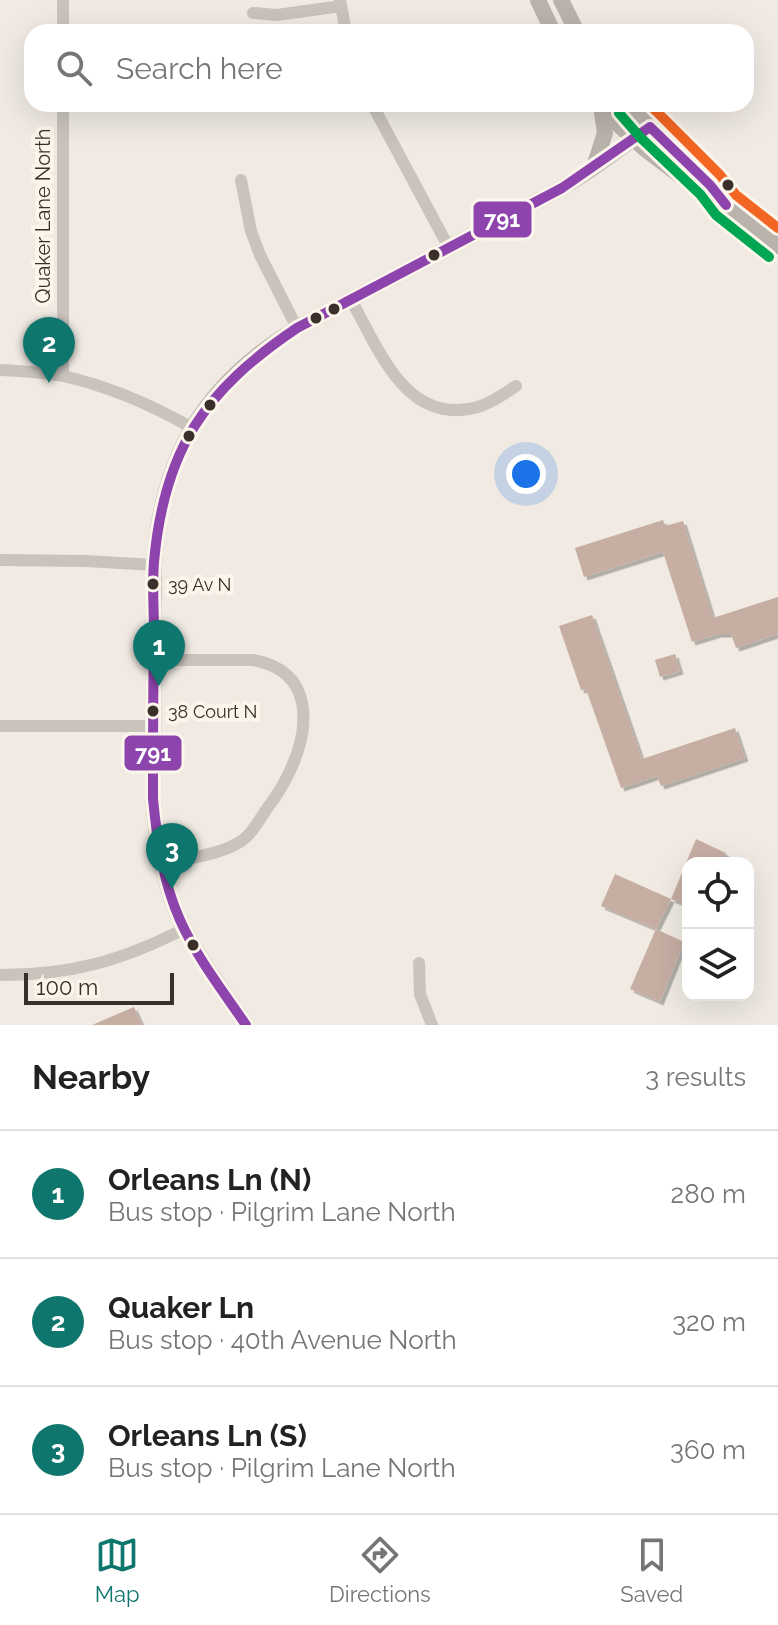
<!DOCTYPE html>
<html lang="en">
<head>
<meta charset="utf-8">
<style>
  body { margin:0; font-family:Raleway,sans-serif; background:#f6f6f6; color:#222 }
  .controls { position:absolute; right:24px; bottom:24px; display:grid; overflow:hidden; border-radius:16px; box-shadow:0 8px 32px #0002 }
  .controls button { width:72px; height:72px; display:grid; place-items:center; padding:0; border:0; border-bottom:2px solid #e0e0e0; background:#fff; color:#222; font:40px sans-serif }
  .scale { position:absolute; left:24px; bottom:20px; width:150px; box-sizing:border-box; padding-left:8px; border:4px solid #3b2f29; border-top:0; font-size:22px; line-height:28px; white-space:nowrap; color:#3b2f29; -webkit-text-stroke:6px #fcf5eb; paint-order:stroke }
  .you { position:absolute; left:526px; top:474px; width:28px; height:28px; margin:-20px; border:6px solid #fff; border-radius:50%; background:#1a73e8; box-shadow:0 0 0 12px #1a73e833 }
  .badge { display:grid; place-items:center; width:52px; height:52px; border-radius:50%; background:#0f766e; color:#fff; font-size:26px; font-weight:700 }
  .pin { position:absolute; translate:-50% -66px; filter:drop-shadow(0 2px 4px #0008) }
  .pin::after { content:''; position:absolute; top:42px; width:28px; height:24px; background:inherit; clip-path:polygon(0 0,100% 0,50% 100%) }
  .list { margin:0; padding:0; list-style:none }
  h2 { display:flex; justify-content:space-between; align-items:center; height:104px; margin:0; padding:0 32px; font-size:34px }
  h2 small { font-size:26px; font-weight:400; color:#767676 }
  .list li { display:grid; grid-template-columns:52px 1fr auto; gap:24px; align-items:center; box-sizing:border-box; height:128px; padding:0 32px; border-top:2px solid #e0e0e0 }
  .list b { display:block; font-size:30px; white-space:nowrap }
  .list p { margin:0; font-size:26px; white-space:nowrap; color:#767676 }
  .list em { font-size:26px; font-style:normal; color:#767676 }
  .icon { flex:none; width:44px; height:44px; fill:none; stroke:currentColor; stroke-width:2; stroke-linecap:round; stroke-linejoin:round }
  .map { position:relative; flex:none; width:778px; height:1025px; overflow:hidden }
  .search { position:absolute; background:#fff; box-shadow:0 8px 32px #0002; left:24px; right:24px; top:24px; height:88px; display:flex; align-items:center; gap:20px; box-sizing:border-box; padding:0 28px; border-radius:24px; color:#767676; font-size:30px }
  .sheet { height:488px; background:#fff }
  nav { display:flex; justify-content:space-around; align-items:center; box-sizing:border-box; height:112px; border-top:2px solid #e0e0e0; background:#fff; font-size:22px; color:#767676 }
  nav a { display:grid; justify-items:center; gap:4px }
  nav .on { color:#0f766e }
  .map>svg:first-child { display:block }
  .building { fill:#c6aea3; filter:url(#shadow) }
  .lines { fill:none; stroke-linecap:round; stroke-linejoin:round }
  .street { stroke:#c9c3bc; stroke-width:12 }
  .secondary { stroke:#bab3ac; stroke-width:16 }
  .bus-1-casing { stroke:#fcf5eb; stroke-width:16 }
  .bus-2-casing { stroke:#fcf5eb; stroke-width:16 }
  .bus-3-casing { stroke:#fcf5eb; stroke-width:16 }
  .bus-1 { stroke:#8e44ad; stroke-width:10 }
  .bus-2 { stroke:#00a651; stroke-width:10 }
  .bus-3 { stroke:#f26522; stroke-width:10 }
  .bus-dot { fill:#3b2f29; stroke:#fcf5eb; stroke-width:3 }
  .labels { text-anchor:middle; stroke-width:8; stroke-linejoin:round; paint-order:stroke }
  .bus-label { font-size:18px; fill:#3b2f29; stroke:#fcf5eb; text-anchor:start }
  .street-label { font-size:20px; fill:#3b2f29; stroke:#fcf5eb }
  .line-badge { stroke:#fcf5eb; stroke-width:3 }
  .badge-label { font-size:22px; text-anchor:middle; font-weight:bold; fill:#fff }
</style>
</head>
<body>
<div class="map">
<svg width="778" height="1025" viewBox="0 0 778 1025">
  <defs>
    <filter id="shadow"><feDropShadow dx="3.5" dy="3.5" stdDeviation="0" flood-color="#0004"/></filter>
  </defs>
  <rect width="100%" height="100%" fill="#f0eae3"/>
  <path class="building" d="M 663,520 L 665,526 L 683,521 L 713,618 L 778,597 L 778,634 L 736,648 L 731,634 L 718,634 L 692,642 L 663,552 L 584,577 L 575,548 Z
    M 592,615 L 642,759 L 735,728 L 745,758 L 661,786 L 657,776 L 621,788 L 586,689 L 581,690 L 559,626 Z
    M 675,654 L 680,671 L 660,677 L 655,660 Z
    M 696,839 L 726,853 L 721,863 L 688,863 L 688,906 L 671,899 Z
    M 615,874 L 671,899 L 656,929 L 601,906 Z
    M 656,929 L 684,942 L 660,1002 L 630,989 Z
    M 134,1007 L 142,1025 L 92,1025 Z"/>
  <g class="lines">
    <path class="street" d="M 63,0 L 63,32
      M 340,0 L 346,32
      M 253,13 L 277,15 L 341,6
      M 63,104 L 63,376
      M 372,104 L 449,248
      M 241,180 L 251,231 L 260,255 L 297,328
      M 351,300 C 379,349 406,427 478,407 C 492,403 504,394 516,386
      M 0,370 C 21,371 42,372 63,376 C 108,386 152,405 192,428
      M 0,560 L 86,561 L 154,565
      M 154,660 L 253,660 C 314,671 311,727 289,773 C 283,786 275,798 266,810 C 260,819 253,832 244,839 C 224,855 186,858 161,864
      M 0,726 L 153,726
      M 419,963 L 420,994 L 432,1025
      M 0,975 C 71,975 121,961 184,929"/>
    <path class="secondary" d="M 538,0 L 553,32
      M 561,0 L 577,32
      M 601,104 L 620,126 L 645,149 L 705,194 L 726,205 L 778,246
      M 630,104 C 658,136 693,163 720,197
      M 594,167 L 605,133 L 601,106
      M 246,1025 C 220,986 189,947 173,903 C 161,869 156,835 153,799 L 154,565 C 161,457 204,384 297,328 L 562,188 L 590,170 L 650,127"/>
    <g class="bus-1-casing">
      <path id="bus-1" d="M 650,127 L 710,185 L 726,205
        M 246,1025 C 223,991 197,958 180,920 C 163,882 157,840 153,799 C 153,744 153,689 154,635 C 154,610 152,586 154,562 C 164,449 205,390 297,328 L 562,188 L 650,127"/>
    </g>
    <g class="bus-2-casing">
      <path id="bus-2" d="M 619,113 L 640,137 L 700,194 L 716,215 L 769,257"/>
    </g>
    <g class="bus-3-casing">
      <path id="bus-3" d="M 649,104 L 720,175 L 736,195 L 778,228"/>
    </g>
    <use href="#bus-1" class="bus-1"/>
    <use href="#bus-2" class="bus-2"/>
    <use href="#bus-3" class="bus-3"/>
  </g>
  <g class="bus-dot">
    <circle cx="728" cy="185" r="7"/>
    <circle cx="434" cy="255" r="7"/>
    <circle cx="334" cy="309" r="7"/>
    <circle cx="316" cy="318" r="7"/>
    <circle cx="210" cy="405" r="7"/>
    <circle cx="189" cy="436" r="7"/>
    <circle cx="153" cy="584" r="7"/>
    <circle cx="153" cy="711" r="7"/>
    <circle cx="193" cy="945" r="7"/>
  </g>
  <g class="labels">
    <g class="bus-label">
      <text x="168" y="591">39 Av N</text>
      <text x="168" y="718">38 Court N</text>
    </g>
    <g class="street-label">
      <text transform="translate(43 216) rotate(-90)" y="7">Quaker Lane North</text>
    </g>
  </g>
  <g class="line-badge">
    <rect x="472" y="200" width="61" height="39" rx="8" fill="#8e44ad"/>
    <rect x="123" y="734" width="60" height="38" rx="8" fill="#8e44ad"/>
  </g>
  <g class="badge-label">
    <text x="502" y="227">791</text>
    <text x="153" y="761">791</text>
  </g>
</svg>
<div class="controls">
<button><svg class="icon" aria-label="locate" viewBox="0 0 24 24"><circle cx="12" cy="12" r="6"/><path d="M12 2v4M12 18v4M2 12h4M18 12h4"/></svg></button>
<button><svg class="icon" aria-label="layers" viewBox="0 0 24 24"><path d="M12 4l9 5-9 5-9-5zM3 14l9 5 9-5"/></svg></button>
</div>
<div class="scale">100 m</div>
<div class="you"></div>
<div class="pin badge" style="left:159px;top:686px">1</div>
<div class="pin badge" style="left:49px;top:383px">2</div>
<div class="pin badge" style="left:172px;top:889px">3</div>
<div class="search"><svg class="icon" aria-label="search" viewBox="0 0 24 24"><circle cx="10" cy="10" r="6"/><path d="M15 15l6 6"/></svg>Search here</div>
</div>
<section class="sheet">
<h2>Nearby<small>3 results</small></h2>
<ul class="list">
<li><span class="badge">1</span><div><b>Orleans Ln (N)</b><p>Bus stop · Pilgrim Lane North</p></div><em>280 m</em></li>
<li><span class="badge">2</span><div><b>Quaker Ln</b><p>Bus stop · 40th Avenue North</p></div><em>320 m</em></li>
<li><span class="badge">3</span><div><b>Orleans Ln (S)</b><p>Bus stop · Pilgrim Lane North</p></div><em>360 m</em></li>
</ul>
</section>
<nav>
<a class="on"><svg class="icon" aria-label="map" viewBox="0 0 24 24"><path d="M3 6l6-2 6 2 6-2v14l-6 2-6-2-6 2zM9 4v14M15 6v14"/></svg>Map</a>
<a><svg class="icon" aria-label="directions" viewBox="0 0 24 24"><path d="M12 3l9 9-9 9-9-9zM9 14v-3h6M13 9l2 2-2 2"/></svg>Directions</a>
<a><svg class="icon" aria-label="saved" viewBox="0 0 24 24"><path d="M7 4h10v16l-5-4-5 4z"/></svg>Saved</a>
</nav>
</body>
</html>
